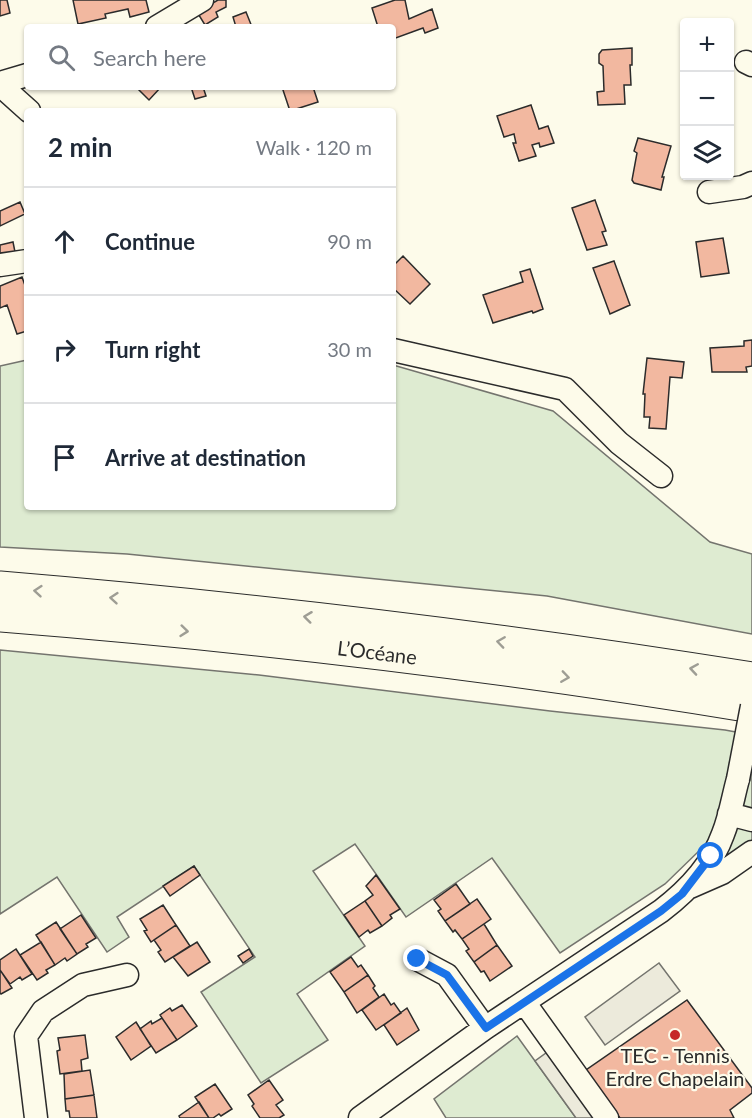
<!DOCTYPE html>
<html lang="en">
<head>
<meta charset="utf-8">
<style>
  body { margin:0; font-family:Lato,sans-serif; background:#f2f2f3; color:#1f2937 }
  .controls { position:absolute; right:18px; top:18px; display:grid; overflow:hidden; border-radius:6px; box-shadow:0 2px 4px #0004 }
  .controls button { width:54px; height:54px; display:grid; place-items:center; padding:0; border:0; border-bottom:2px solid #e0e1e3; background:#fff; color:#1f2937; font:30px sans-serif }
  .stop { position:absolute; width:18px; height:18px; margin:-14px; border:4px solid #1a73e8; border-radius:50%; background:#fff }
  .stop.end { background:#1a73e8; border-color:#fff; box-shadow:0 2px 6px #0008 }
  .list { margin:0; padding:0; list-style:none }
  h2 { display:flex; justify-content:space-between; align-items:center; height:78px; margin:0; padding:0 24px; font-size:26px }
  h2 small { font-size:20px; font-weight:400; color:#747a83 }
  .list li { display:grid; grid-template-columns:39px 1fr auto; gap:18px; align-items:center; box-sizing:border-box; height:108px; padding:0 24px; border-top:2px solid #e0e1e3 }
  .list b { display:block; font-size:22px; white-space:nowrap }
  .list em { font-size:20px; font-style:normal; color:#747a83 }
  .icon { flex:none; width:33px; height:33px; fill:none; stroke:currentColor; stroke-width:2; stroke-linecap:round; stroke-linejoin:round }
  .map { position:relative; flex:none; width:752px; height:1118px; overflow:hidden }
  .search { position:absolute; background:#fff; box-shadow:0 2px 4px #0004; left:24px; top:24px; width:372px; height:66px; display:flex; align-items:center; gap:15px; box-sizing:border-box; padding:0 21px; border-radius:6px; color:#747a83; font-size:22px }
  .panel { position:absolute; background:#fff; box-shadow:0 2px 4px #0004; left:24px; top:108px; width:372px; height:402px; border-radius:6px }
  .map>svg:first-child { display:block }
  .green { fill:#deebd1; stroke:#74746e; stroke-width:1.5 }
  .parking { fill:#eceadb; stroke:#74746e; stroke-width:1.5 }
  .building { fill:#f2b8a0; stroke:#2b2b2b; stroke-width:1.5 }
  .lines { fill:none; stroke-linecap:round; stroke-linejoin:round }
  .minor-casing { stroke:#2b2b2b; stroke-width:25 }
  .highway-casing { stroke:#2b2b2b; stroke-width:35 }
  .minor { stroke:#fdfbea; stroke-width:22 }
  .highway { stroke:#fdfbea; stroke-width:33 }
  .minor-bridge-casing { stroke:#2b2b2b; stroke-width:25; stroke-linecap:butt }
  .minor-bridge { stroke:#fdfbea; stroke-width:22 }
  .oneway { stroke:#9e9d94 }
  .route { stroke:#1a73e8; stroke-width:8 }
  .poi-dot { fill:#c62828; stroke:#fdfbea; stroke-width:2 }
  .labels { text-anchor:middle; stroke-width:4.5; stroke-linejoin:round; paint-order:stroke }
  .street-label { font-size:20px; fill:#2b2b2b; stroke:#fdfbea }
  .poi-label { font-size:20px; fill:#2b2b2b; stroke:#fdfbea }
</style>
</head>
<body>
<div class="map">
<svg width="752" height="1118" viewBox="0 0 752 1118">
  <rect width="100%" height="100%" fill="#fdfbea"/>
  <path class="green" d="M 27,360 L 27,507 L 393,507 L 393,365 L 553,411 L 710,542 L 752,554 L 752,634 L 547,596 L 127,554 L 0,547 L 0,366 Z
    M 0,650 L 259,675 L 550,711 L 725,730 L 752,735 L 752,861 L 702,848 L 665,884 L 560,953 L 492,858 L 406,917 L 355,844 L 313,871 L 365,946 L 297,994 L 328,1040 L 261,1083 L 201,992 L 255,957 L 194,866 L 117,917 L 129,937 L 107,952 L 57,877 L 0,914 Z
    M 517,1036 L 576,1118 L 446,1118 L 434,1099 Z"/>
  <path class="parking" d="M 659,963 L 680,991 L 605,1045 L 585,1017 Z
    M 557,1045 L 609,1118 L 576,1118 L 535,1061 Z"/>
  <path class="building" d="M 0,0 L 7,0 L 10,13 L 0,16 Z
    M 73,0 L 146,0 L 149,12 L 130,17 L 128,9 L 105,14 L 106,18 L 78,24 Z
    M 218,0 L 226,0 L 226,7 L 216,12 L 218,17 L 205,25 L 197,12 Z
    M 395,0 L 405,0 L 409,19 L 432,9 L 438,28 L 425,33 L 423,28 L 393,39 L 393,27 L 378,27 L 372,8 Z
    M 246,12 L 252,27 L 236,27 L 233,17 Z
    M 632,48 L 632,65 L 630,65 L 631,85 L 624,85 L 625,104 L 598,105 L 597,92 L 604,91 L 603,66 L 599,63 L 599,54 L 602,50 Z
    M 138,87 L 161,87 L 149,100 L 137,88 Z
    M 191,87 L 203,87 L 206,96 L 195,99 Z
    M 282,87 L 313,87 L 318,102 L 290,111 Z
    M 531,105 L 539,129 L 548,126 L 554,143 L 540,147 L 539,143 L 532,145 L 536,156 L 519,161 L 513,143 L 516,143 L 514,134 L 504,137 L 497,116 Z
    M 638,138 L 671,146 L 662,177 L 664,177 L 661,190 L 634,183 L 632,180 L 637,153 L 634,151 Z
    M 595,200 L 606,231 L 602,232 L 607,245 L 587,250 L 572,208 Z
    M 20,202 L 25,214 L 0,226 L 0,211 Z
    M 723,238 L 729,273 L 701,277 L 696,242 Z
    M 13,242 L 16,257 L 0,261 L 0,245 Z
    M 403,256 L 430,284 L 410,304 L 393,288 L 393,266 Z
    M 614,261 L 630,305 L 610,314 L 593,268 Z
    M 530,269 L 543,309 L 533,313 L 532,311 L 493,323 L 483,295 L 523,282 L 520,272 Z
    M 22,277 L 27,291 L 27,331 L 17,334 L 7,305 L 0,308 L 0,286 Z
    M 752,340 L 752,366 L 746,367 L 747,372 L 712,372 L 710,348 L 744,346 L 744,341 Z
    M 647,358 L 684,362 L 682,378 L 670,377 L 666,429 L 649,428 L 650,417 L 644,417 L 645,394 L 643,394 Z
    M 194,866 L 200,875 L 170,896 L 163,886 Z
    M 376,875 L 400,909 L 390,915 L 392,918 L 382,926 L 365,901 L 373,895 L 366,886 Z
    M 456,884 L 470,904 L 445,921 L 438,911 L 441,909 L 434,900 Z
    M 477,899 L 491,919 L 462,939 L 455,930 L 453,932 L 445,921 Z
    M 365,901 L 382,926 L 370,933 L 368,930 L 359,937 L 344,915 Z
    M 163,905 L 176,925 L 151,942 L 144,931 L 147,930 L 140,919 Z
    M 81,915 L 96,938 L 86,944 L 88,947 L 77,954 L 60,929 Z
    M 56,922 L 77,954 L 67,961 L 65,958 L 55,965 L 36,935 Z
    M 484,924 L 497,945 L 474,962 L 466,951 L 469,949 L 462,939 Z
    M 176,925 L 190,946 L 165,962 L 158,952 L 161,950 L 154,940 Z
    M 41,942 L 55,965 L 46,970 L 48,973 L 37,980 L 20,955 Z
    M 197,942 L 210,962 L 188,976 L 173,957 Z
    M 497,945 L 512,966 L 490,981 L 484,971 L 481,972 L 474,962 Z
    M 16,949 L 32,974 L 22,980 L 20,977 L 10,984 L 0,970 L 0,960 Z
    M 249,949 L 253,956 L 243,963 L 238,956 Z
    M 351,957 L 358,967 L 361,965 L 368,975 L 344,992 L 330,972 Z
    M 0,970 L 12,988 L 1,994 L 0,993 Z
    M 368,975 L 375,986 L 373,988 L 379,997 L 357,1013 L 344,992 Z
    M 384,994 L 391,1005 L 394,1003 L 401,1013 L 376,1030 L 362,1010 Z
    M 687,1000 L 752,1088 L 752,1093 L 730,1110 L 734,1118 L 620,1118 L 586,1070 Z
    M 182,1005 L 197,1026 L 177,1040 L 160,1015 L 170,1008 L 172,1011 Z
    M 407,1008 L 419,1030 L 397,1045 L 384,1025 Z
    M 162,1018 L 177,1040 L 156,1053 L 140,1029 L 151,1021 L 152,1024 Z
    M 136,1022 L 151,1046 L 131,1060 L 116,1037 Z
    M 85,1035 L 88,1058 L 81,1060 L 82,1071 L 60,1074 L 57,1051 L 60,1050 L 58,1038 Z
    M 90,1070 L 94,1095 L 65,1099 L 64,1074 Z
    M 269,1080 L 283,1100 L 276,1105 L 284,1115 L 279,1118 L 260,1118 L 252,1106 L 254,1104 L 248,1095 Z
    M 215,1084 L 232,1109 L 221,1116 L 219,1114 L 213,1118 L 209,1118 L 195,1097 Z
    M 94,1095 L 97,1118 L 70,1118 L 69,1111 L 66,1111 L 65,1099 Z
    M 199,1102 L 209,1118 L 180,1118 L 179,1116 Z"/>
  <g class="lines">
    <g class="minor-casing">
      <path id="minor" d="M 157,27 L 202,0
        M 746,62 L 752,65
        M 0,83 L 27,75
        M 0,85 L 29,111
        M 709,192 L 743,187 L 752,183
        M 0,265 L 27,261
        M 393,350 L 565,389 L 619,443 L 661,476
        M 729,814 L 752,820
        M 690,887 L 722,873 L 752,852
        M 417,959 L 447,975 L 485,1028
        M 524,1002 L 607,1118
        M 36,1118 L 26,1036 L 43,1011 L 83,985 L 127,975
        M 360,1118 L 485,1028 L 661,911 C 686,892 712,865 723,834 C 730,817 733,797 738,779"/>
    </g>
    <g class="highway-casing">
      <path id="highway" d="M 0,588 C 252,609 503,639 752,679
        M 0,615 C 252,635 503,665 752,706"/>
    </g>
    <use href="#minor" class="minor"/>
    <use href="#highway" class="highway"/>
    <g class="minor-bridge-casing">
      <path id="minor-bridge" d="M 738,779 L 752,706"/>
    </g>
    <use href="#minor-bridge" class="minor-bridge"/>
  </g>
  <defs><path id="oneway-chevron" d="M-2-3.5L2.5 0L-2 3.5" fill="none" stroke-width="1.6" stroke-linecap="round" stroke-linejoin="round" transform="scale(1.5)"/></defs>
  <g class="oneway">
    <use href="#oneway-chevron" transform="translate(38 591) rotate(-175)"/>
    <use href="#oneway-chevron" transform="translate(114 598) rotate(-175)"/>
    <use href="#oneway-chevron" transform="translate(308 617) rotate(-173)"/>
    <use href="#oneway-chevron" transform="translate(184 631) rotate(6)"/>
    <use href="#oneway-chevron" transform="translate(501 642) rotate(-172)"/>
    <use href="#oneway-chevron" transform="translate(694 669) rotate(-171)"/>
    <use href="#oneway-chevron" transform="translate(565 677) rotate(8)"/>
  </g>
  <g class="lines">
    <path class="route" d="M 417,959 L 447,975 L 486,1028 L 661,911 L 682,894 L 711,856"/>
  </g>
  <circle class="poi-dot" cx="675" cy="1035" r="6"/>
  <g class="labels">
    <g class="street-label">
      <text transform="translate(377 653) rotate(7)" y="7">L’Océane</text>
    </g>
    <g class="poi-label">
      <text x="675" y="1063">TEC - Tennis<tspan x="675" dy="23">Erdre Chapelain</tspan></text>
    </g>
  </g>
</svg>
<div class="controls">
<button>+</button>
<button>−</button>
<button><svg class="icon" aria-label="layers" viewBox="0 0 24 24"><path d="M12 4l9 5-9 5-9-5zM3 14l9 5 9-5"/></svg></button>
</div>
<div class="stop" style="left:711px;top:856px"></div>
<div class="stop end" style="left:417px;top:959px"></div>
<div class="search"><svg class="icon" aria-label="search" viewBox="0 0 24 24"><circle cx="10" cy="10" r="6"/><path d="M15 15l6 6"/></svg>Search here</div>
<section class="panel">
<h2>2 min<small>Walk · 120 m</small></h2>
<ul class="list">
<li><svg class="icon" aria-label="ahead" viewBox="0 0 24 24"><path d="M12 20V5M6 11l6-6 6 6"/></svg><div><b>Continue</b></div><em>90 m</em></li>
<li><svg class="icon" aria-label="right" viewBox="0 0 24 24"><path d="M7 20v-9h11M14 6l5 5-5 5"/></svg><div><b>Turn right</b></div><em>30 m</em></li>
<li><svg class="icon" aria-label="arrive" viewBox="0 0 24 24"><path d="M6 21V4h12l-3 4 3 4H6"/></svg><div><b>Arrive at destination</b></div></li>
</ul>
</section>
</div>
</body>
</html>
